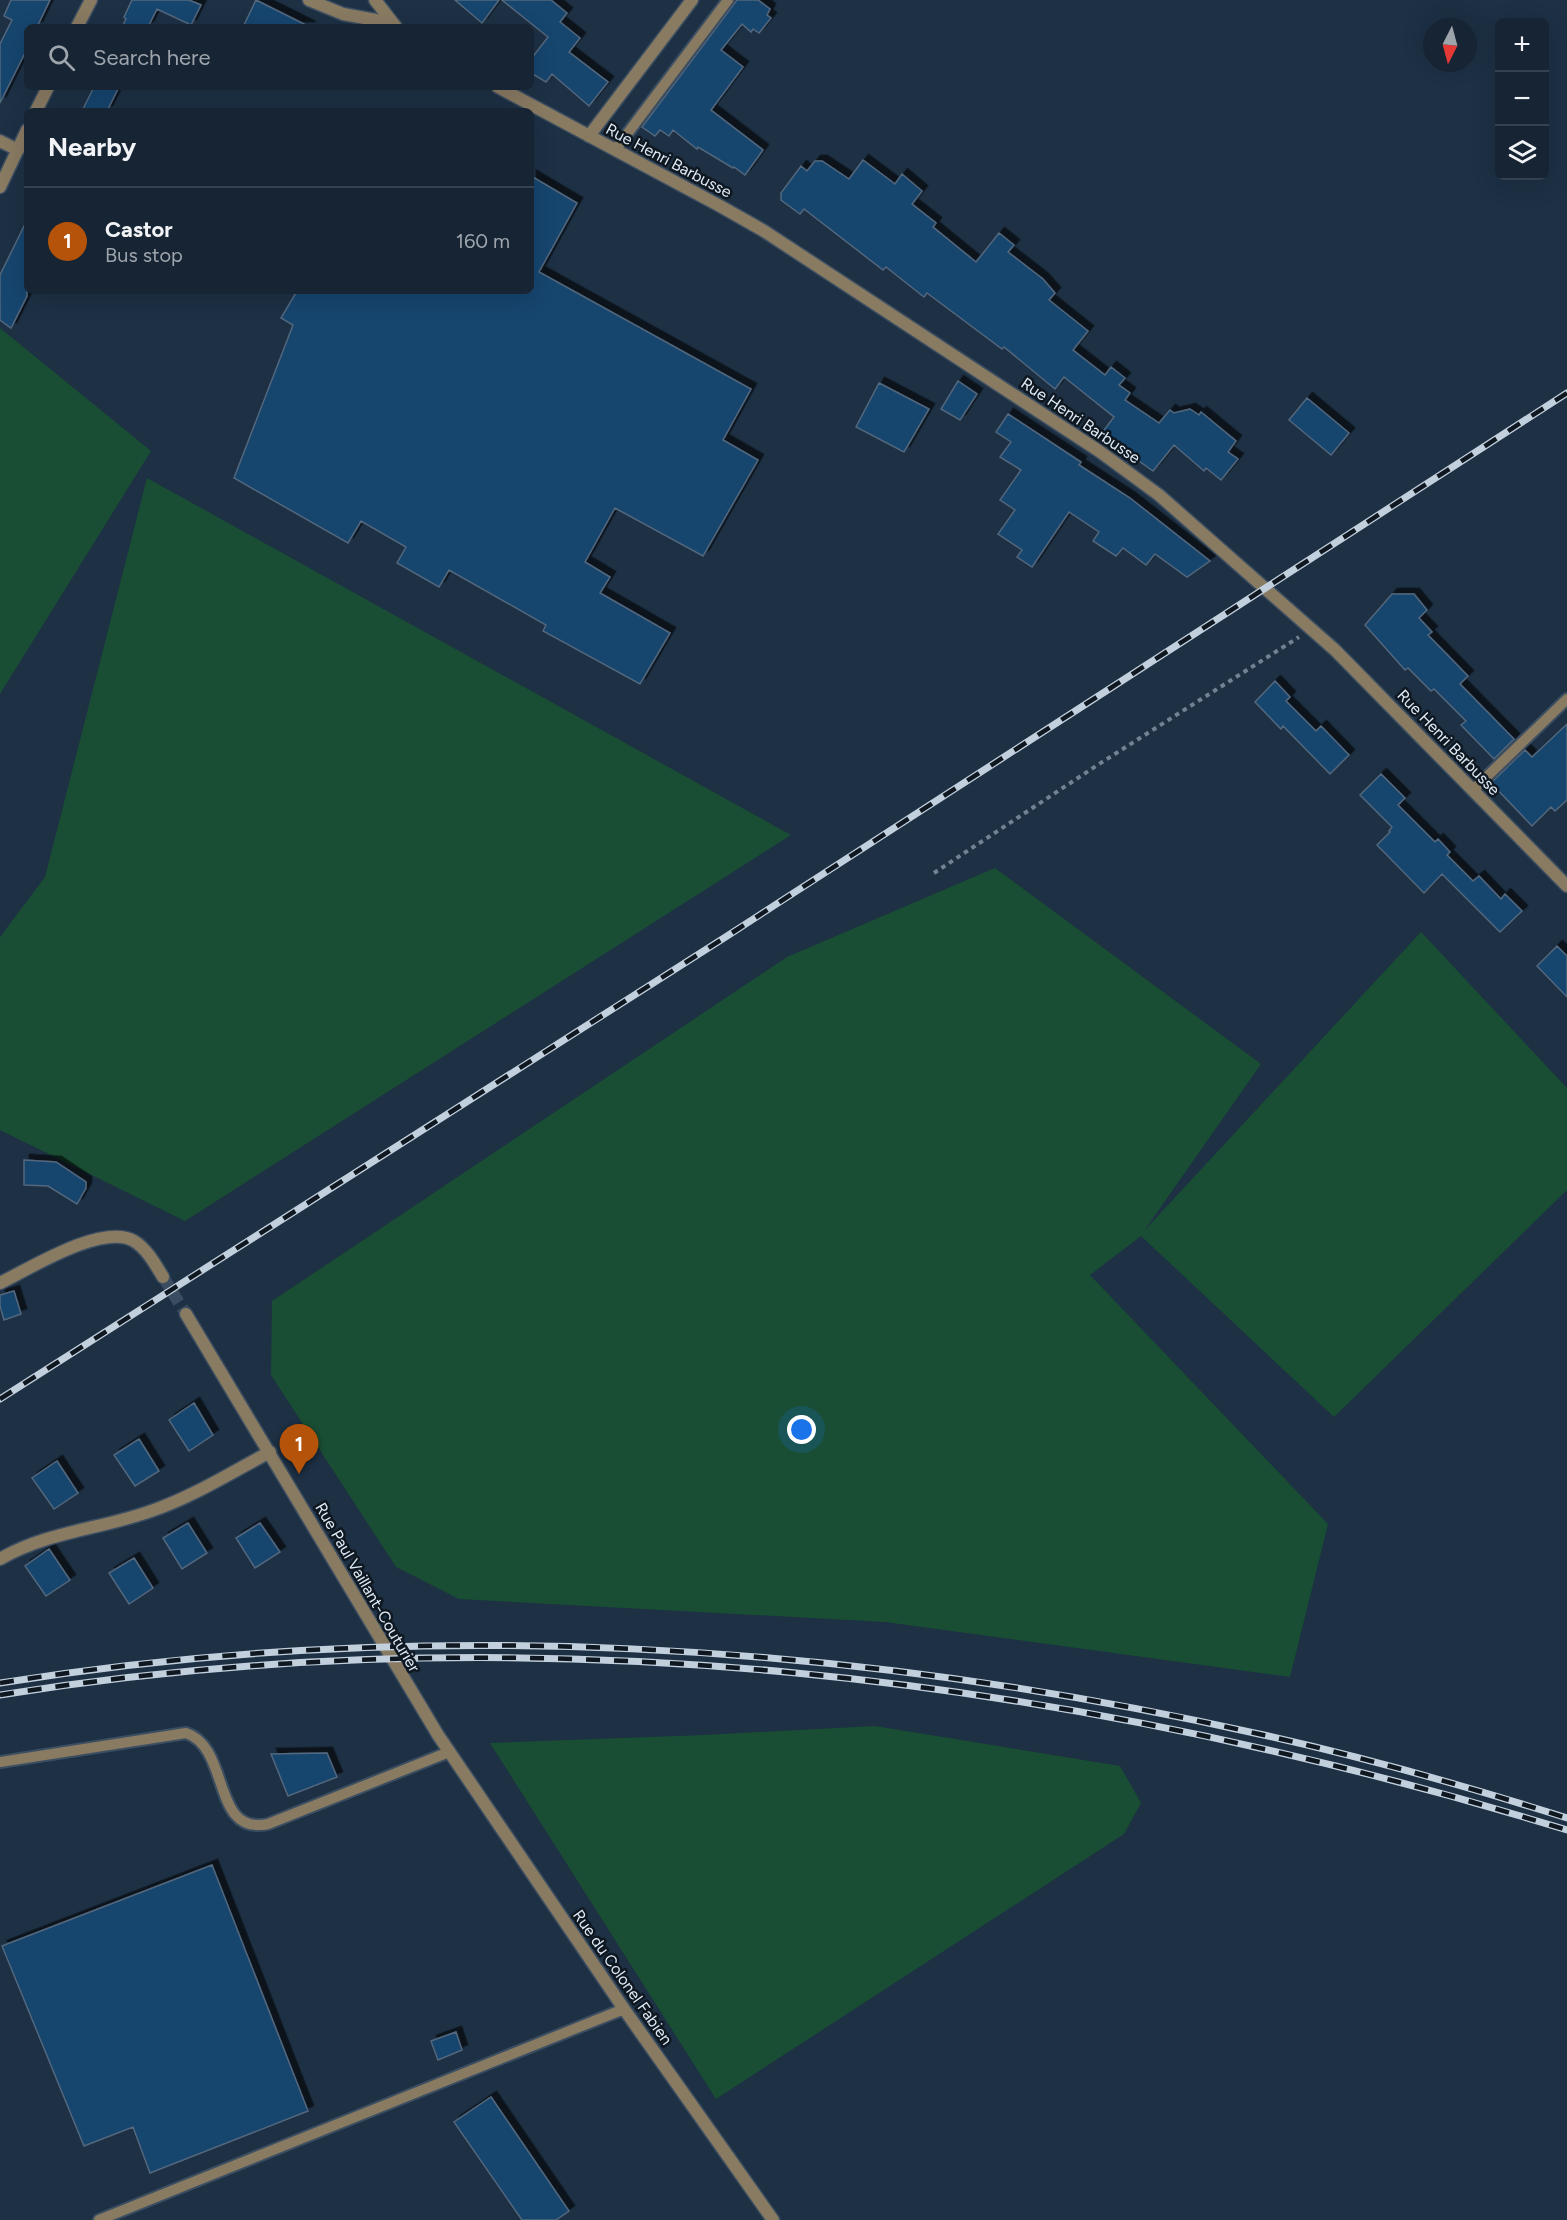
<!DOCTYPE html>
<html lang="en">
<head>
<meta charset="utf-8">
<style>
  body { margin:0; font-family:Figtree,sans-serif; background:#1f2c3b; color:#f1f3f6 }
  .controls { position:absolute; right:18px; top:18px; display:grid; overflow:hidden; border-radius:9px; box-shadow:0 6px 24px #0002 }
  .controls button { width:54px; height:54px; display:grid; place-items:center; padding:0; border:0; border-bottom:2px solid #35414e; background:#162433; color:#f1f3f6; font:30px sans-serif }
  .compass { position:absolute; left:1423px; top:18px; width:54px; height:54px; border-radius:50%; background:#162433; box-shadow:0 6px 24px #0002; rotate:186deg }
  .you { position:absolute; left:802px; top:1430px; width:21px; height:21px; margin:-15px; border:4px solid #fff; border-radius:50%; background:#1a73e8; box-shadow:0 0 0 9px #1a73e833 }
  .badge { display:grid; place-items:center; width:39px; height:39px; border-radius:50%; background:#b45309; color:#fff; font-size:20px; font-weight:700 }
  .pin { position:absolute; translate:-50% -50px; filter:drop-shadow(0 2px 3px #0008) }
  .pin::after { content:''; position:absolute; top:32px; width:21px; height:18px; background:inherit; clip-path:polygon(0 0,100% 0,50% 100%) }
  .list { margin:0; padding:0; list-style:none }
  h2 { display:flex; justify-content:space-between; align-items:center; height:78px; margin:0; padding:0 24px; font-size:26px }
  h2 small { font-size:20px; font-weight:400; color:#9ea4ac }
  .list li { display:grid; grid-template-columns:39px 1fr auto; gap:18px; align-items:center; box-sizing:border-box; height:108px; padding:0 24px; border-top:2px solid #35414e }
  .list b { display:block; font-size:22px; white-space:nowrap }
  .list p { margin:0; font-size:20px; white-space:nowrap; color:#9ea4ac }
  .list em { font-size:20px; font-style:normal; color:#9ea4ac }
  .icon { flex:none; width:33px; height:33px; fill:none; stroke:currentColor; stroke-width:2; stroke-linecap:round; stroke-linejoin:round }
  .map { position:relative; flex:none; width:1567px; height:2220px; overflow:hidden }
  .search { position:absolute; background:#162433; box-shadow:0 6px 24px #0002; left:24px; top:24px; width:510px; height:66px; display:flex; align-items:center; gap:15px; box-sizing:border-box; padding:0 21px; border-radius:9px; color:#9ea4ac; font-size:22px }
  .panel { position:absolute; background:#162433; box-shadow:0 6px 24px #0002; left:24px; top:108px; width:510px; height:186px; border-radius:9px }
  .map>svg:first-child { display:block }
  .green { fill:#194e34 }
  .building { fill:#17446e; stroke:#52677d; stroke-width:1.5; filter:url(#shadow) }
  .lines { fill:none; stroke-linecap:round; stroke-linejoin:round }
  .tertiary-tunnel { stroke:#3a4c5f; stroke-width:12; stroke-dasharray:12 6; stroke-linecap:butt }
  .service-casing { stroke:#3c4e61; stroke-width:14 }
  .minor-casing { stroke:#3c4e61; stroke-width:15 }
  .tertiary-casing { stroke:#3c4e61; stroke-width:15 }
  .path { stroke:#738293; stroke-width:4; stroke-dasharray:4.5 4.5; stroke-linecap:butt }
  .service { stroke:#897a62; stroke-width:10 }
  .minor { stroke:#897a62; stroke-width:12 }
  .tertiary { stroke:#897a62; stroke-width:12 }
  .rail-casing { stroke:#c2cfdd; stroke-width:7 }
  .rail { stroke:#0f1820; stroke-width:4.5; stroke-dasharray:14; stroke-linecap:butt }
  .labels { text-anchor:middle; stroke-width:5; stroke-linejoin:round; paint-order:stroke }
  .street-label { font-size:16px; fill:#dfebf8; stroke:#0f1820 }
</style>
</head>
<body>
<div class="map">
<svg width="1567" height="2220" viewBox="0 0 1567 2220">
  <defs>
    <filter id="shadow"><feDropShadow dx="5.5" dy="-5.5" stdDeviation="0" flood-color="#0009"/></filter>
  </defs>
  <rect width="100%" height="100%" fill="#1d3044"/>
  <path class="green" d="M 0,328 L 151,451 L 0,694 Z
    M 147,478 L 791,835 L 185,1221 L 0,1130 L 0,937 L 45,877 Z
    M 995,868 L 1261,1064 L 1144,1231 L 1421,932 L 1567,1088 L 1567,1190 L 1334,1417 L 1141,1236 L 1090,1275 L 1328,1524 L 1290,1677 L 885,1622 L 459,1599 L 396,1567 L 271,1375 L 272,1301 L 787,957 Z
    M 875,1726 L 1120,1766 L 1141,1803 L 1124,1834 L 716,2099 L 490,1743 L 704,1735 Z"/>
  <path class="building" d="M 11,0 L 50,0 L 37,27 L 27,27 L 27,49 L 0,103 L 0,44 L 12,20 L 4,16 Z
    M 132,0 L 189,0 L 201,5 L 191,25 L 157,9 L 148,27 L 122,27 L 126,19 L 124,17 Z
    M 256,0 L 310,27 L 243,27 Z
    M 455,0 L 499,0 L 482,23 Z
    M 502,0 L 551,0 L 567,13 L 560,22 L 580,38 L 569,52 L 608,82 L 589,106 L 552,74 L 546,82 L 531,73 L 531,59 L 548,37 Z
    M 737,0 L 758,0 L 770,9 L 767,15 L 771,18 L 759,33 L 753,29 L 751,32 L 742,24 L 721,50 L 743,67 L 711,110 L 763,150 L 745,175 L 734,167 L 733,168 L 698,147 L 697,149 L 673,130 L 669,136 L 660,130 L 655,136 L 642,127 Z
    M 94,87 L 119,87 L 107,111 L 82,111 Z
    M 863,160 L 895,184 L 902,174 L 922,191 L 912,204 L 936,223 L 933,227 L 976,262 L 999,233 L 1014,245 L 1008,252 L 1043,279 L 1055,293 L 1049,300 L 1088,331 L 1073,350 L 1105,375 L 1111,367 L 1125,378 L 1119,385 L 1130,393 L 1125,400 L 1159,423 L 1170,410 L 1174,413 L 1190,409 L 1199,415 L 1201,412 L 1236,441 L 1228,452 L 1238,459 L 1221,480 L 1206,468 L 1204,471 L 1174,445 L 1153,471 L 1101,434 L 1114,417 L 1064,377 L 1055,389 L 1004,347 L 1002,349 L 927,293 L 924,297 L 886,267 L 883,270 L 804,209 L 800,214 L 781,200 L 781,193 L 801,166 L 807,171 L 815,161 L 822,161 L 849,179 Z
    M 531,176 L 577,203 L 539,272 L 751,389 L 723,440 L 758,460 L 703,556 L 615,508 L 585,562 L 610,577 L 600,593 L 670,633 L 640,684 L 543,631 L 546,625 L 449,570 L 439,587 L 397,563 L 406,547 L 361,521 L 348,543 L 234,478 L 293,325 L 281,318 L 297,291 L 531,291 Z
    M 27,220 L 27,296 L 11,328 L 0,320 L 0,275 Z
    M 958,381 L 977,394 L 960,420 L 941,409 Z
    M 879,383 L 929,409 L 904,452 L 856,427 Z
    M 1307,398 L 1349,433 L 1331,455 L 1289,420 Z
    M 1008,414 L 1081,462 L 1079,465 L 1130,498 L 1210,561 L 1187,577 L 1155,554 L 1146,565 L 1123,548 L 1116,556 L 1093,541 L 1099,532 L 1069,512 L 1032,567 L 1017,557 L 1022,550 L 998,534 L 1015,510 L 1000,500 L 1021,470 L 1000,457 L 1011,442 L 996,432 Z
    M 1392,594 L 1414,594 L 1427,610 L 1419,618 L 1432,632 L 1428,635 L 1468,676 L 1460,684 L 1514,739 L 1494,759 L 1461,725 L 1466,721 L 1434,689 L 1431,691 L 1408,668 L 1405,670 L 1365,625 Z
    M 1275,681 L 1290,697 L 1286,701 L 1316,731 L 1321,726 L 1349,755 L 1330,774 L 1283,726 L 1281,729 L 1255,702 Z
    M 1567,724 L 1567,800 L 1555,811 L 1551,807 L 1532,826 L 1491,783 L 1525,750 L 1532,757 Z
    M 1381,774 L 1405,798 L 1398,805 L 1435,842 L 1438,839 L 1450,852 L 1447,855 L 1473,881 L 1479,876 L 1501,899 L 1505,894 L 1522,911 L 1500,932 L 1442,874 L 1424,893 L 1377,845 L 1390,832 L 1389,831 L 1392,827 L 1360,795 Z
    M 1557,946 L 1567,956 L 1567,997 L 1537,966 Z
    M 24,1160 L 56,1162 L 86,1182 L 86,1188 L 77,1204 L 48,1186 L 24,1185 Z
    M 14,1291 L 21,1314 L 4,1320 L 0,1306 L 0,1295 Z
    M 194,1403 L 213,1435 L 189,1451 L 169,1420 Z
    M 139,1439 L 159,1471 L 135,1486 L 114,1455 Z
    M 57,1461 L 78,1493 L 54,1509 L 32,1478 Z
    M 188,1523 L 207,1553 L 182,1569 L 163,1538 Z
    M 260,1523 L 280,1552 L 255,1568 L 236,1538 Z
    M 49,1549 L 70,1580 L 46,1596 L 25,1566 Z
    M 134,1558 L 153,1588 L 129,1604 L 109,1573 Z
    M 327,1753 L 337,1777 L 288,1796 L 271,1754 Z
    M 212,1865 L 308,2111 L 150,2173 L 133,2127 L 84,2146 L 2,1946 Z
    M 456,2032 L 462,2050 L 438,2060 L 431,2041 Z
    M 491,2097 L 569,2211 L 556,2220 L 522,2220 L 454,2122 Z"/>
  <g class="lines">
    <path class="tertiary-tunnel" d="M 163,1277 L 186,1314"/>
    <g class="service-casing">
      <path id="service" d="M 615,150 L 728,0
        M 1473,790 L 1567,699
        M 0,1762 L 186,1733 C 231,1748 211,1836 268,1824 L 449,1752
        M 99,2220 L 624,2009"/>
    </g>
    <g class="minor-casing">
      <path id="minor" d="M 309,0 L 343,14 L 392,23
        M 77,27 L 91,0
        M 36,111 L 48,87
        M 589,136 L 692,0
        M 0,141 L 18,150
        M 0,187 L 27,130
        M 0,1559 C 48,1531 103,1529 154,1510 C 194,1496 232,1472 270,1452"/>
    </g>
    <g class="tertiary-casing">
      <path id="tertiary" d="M 375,0 L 396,27
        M 498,87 L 720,206 L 764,231 L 1099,451 L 1159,495 L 1335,650 L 1567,886
        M 0,1283 C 31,1268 102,1223 134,1241 C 147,1249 155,1264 163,1277
        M 186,1314 L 438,1735 L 624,2009 L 773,2220"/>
    </g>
    <path class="path" d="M 934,873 L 1096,766 L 1299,637"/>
    <use href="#service" class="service"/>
    <use href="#minor" class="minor"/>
    <use href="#tertiary" class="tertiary"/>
    <g class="rail-casing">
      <path id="rail" d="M 0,1399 L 724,938 L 1567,393
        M 0,1683 C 417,1616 849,1642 1259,1734 C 1363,1757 1466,1786 1567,1818
        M 0,1695 C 528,1611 1059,1674 1567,1830"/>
    </g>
    <use href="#rail" class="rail"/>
  </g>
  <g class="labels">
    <g class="street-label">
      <text transform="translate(669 160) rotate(28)" y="6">Rue Henri Barbusse</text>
      <text transform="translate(1081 420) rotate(34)" y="6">Rue Henri Barbusse</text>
      <text transform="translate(1449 742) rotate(46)" y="6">Rue Henri Barbusse</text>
      <text transform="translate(368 1587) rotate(60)" y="6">Rue Paul Vaillant-Couturier</text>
      <text transform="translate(623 1977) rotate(55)" y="6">Rue du Colonel Fabien</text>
    </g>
  </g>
</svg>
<div class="controls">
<button>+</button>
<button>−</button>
<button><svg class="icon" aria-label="layers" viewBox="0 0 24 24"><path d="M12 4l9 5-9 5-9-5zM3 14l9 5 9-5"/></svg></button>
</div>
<svg class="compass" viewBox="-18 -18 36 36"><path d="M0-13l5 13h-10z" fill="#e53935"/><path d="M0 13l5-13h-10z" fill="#9ea4ac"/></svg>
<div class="you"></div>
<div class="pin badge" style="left:299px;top:1474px">1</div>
<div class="search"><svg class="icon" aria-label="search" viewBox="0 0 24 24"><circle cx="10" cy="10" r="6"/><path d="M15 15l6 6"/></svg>Search here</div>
<section class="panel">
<h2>Nearby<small></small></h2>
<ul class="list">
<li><span class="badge">1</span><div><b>Castor</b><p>Bus stop</p></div><em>160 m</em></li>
</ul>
</section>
</div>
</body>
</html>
